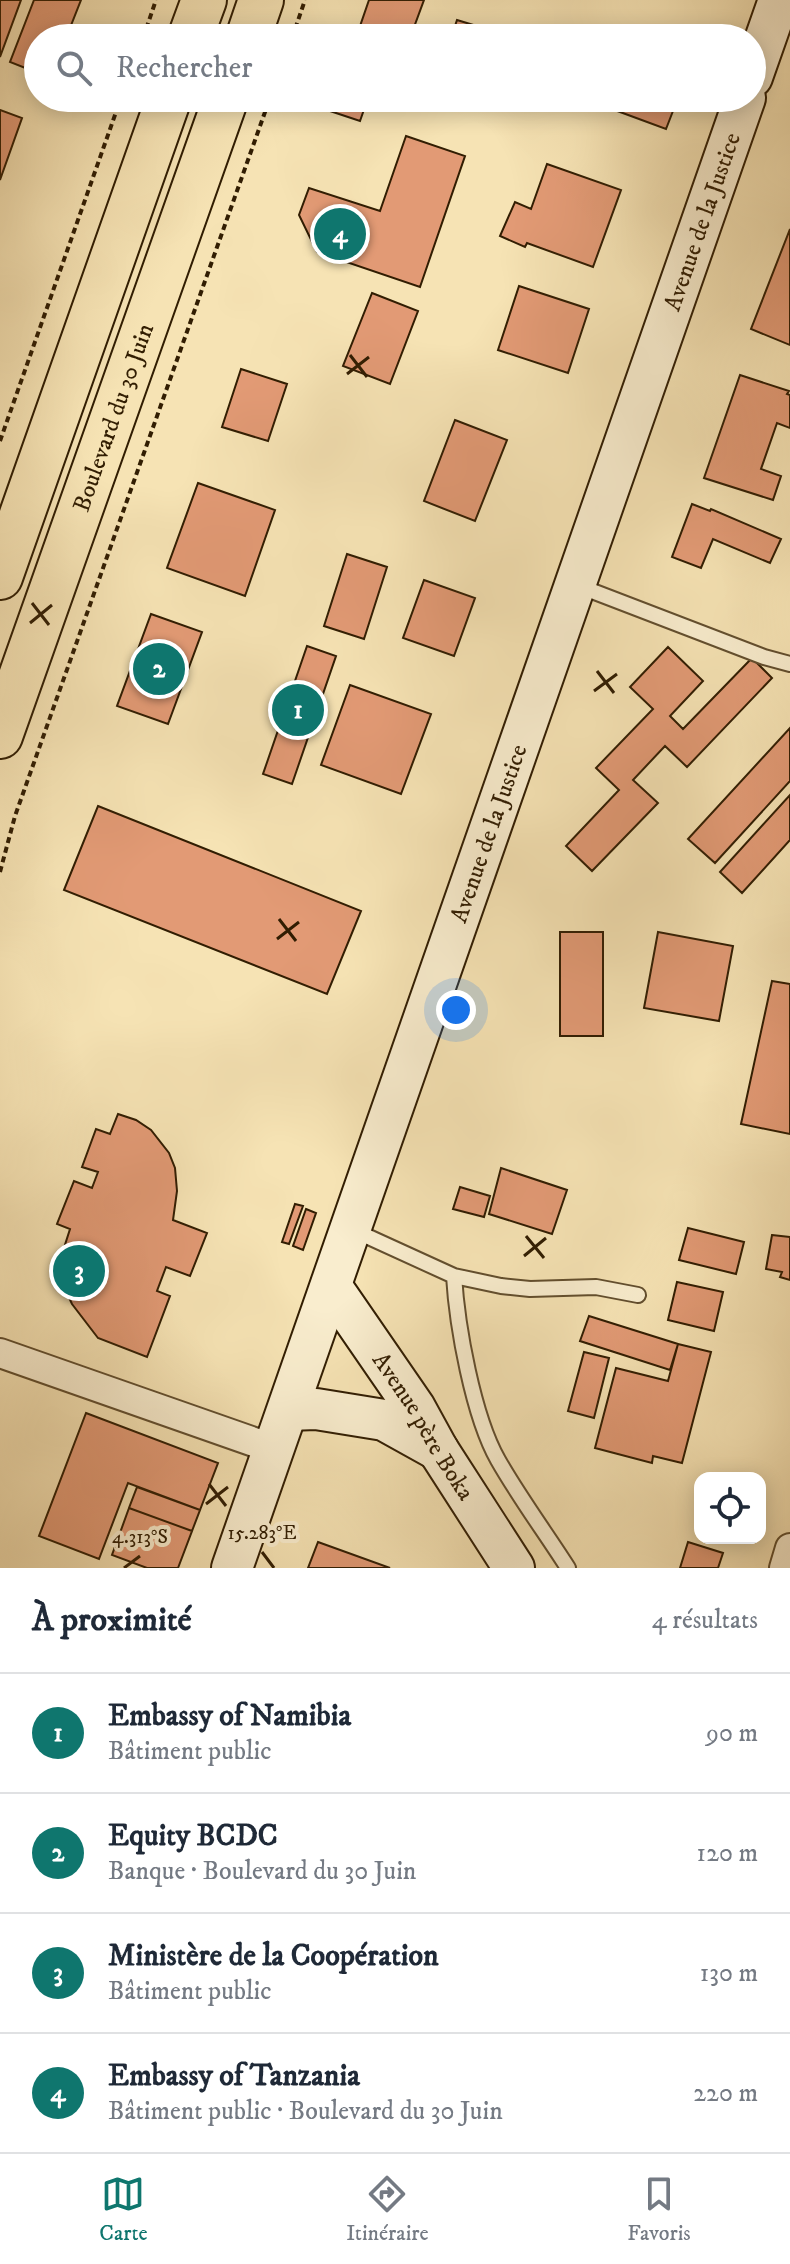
<!DOCTYPE html>
<html lang="fr">
<head>
<meta charset="utf-8">
<style>
  body { margin:0; font-family:"IM FELL DW Pica",serif; background:#f6f6f7; color:#1f2937 }
  .controls { position:absolute; right:24px; bottom:24px; display:grid; overflow:hidden; border-radius:16px; box-shadow:0 4px 20px #0003 }
  .controls button { width:72px; height:72px; display:grid; place-items:center; padding:0; border:0; border-bottom:2px solid #e0e1e3; background:#fff; color:#1f2937; font:40px sans-serif }
  .you { position:absolute; left:456px; top:1010px; width:28px; height:28px; margin:-20px; border:6px solid #fff; border-radius:50%; background:#1a73e8; box-shadow:0 0 0 12px #1a73e833 }
  .badge { display:grid; place-items:center; width:52px; height:52px; border-radius:50%; background:#0f766e; color:#fff; font-size:26px; font-weight:700 }
  .pin { position:absolute; translate:-50% -50%; border:4px solid #fff; box-shadow:0 2px 8px #0006 }
  .list { margin:0; padding:0; list-style:none }
  h2 { display:flex; justify-content:space-between; align-items:center; height:104px; margin:0; padding:0 32px; font-size:34px }
  h2 small { font-size:26px; font-weight:400; color:#747a83 }
  .list li { display:grid; grid-template-columns:52px 1fr auto; gap:24px; align-items:center; box-sizing:border-box; height:120px; padding:0 32px; border-top:2px solid #e0e1e3 }
  .list b { display:block; font-size:30px; white-space:nowrap }
  .list p { margin:0; font-size:26px; white-space:nowrap; color:#747a83 }
  .list em { font-size:26px; font-style:normal; color:#747a83 }
  .icon { flex:none; width:44px; height:44px; fill:none; stroke:currentColor; stroke-width:2; stroke-linecap:round; stroke-linejoin:round }
  .map { position:relative; flex:none; width:790px; height:1568px; overflow:hidden }
  .search { position:absolute; background:#fff; box-shadow:0 4px 20px #0003; left:24px; right:24px; top:24px; height:88px; display:flex; align-items:center; gap:20px; box-sizing:border-box; padding:0 28px; border-radius:44px; color:#747a83; font-size:30px }
  .sheet { height:584px; background:#fff }
  nav { display:flex; justify-content:space-around; align-items:center; box-sizing:border-box; height:112px; border-top:2px solid #e0e1e3; background:#fff; font-size:22px; color:#747a83 }
  nav a { display:grid; justify-items:center; gap:4px }
  nav .on { color:#0f766e }
  .map>svg:first-child { display:block }
  .building { fill:#e29a75; stroke:#311d02; stroke-width:2 }
  .lines { fill:none; stroke-linecap:round; stroke-linejoin:round }
  .lane-casing { stroke:#624e2e; stroke-width:18 }
  .street-casing { stroke:#624e2e; stroke-width:32 }
  .secondary-casing { stroke:#311d02; stroke-width:44 }
  .primary-casing { stroke:#311d02; stroke-width:48 }
  .path { stroke:#311d02; stroke-width:4; stroke-dasharray:6 4; stroke-linecap:butt }
  .lane { stroke:#f9edce; stroke-width:14 }
  .street { stroke:#f9edce; stroke-width:28 }
  .secondary { stroke:#f9edce; stroke-width:40 }
  .primary { stroke:#f6e3b4; stroke-width:44 }
  .ticks { fill:none; stroke:#311d02; stroke-width:3 }
  .labels { text-anchor:middle; stroke-width:8; stroke-linejoin:round; paint-order:stroke }
  .street-label { font-size:24px; fill:#311d02; stroke:#f9edce }
  .ticks-label { font-size:20px; text-anchor:middle; fill:#311d02; stroke:#f9edce; stroke-width:8; stroke-linejoin:round; paint-order:stroke }
</style>
</head>
<body>
<div class="map">
<svg width="790" height="1568" viewBox="0 0 790 1568">
  <rect width="100%" height="100%" fill="#f6e3b4"/>
  <filter id="stains"><feTurbulence type="fractalNoise" baseFrequency=".0025" numOctaves="4"/><feColorMatrix values="0 0 0 0 .2 0 0 0 0 .09 0 0 0 0 .02 0 0 0 .5 -.17"/></filter>
  <radialGradient id="worn" r=".72"><stop offset=".6" stop-color="#630" stop-opacity="0"/><stop offset="1" stop-color="#630" stop-opacity=".3"/></radialGradient>
  <path class="building" d="M 0,0 L 21,0 L 0,57 Z
    M 34,0 L 81,0 L 66,38 L 38,38 L 38,73 L 10,62 Z
    M 369,0 L 424,0 L 410,38 L 374,38 L 358,32 Z
    M 457,20 L 516,38 L 451,38 Z
    M 317,98 L 368,98 L 360,121 L 315,106 Z
    M 594,98 L 678,98 L 666,129 L 593,102 Z
    M 0,110 L 22,118 L 0,180 Z
    M 406,136 L 465,156 L 420,287 L 317,252 L 299,215 L 309,188 L 380,211 Z
    M 547,164 L 621,190 L 593,267 L 527,243 L 525,247 L 500,236 L 515,202 L 531,209 Z
    M 790,229 L 790,345 L 751,329 Z
    M 519,286 L 589,309 L 568,373 L 498,350 Z
    M 372,293 L 418,311 L 390,384 L 343,366 Z
    M 241,369 L 287,384 L 268,441 L 222,427 Z
    M 740,375 L 789,391 L 787,394 L 790,395 L 790,428 L 777,423 L 761,469 L 781,476 L 773,500 L 704,478 Z
    M 455,420 L 507,440 L 475,521 L 424,501 Z
    M 198,483 L 275,510 L 245,596 L 167,568 Z
    M 692,504 L 710,511 L 711,509 L 781,539 L 770,563 L 713,539 L 701,568 L 672,557 Z
    M 347,554 L 387,567 L 364,639 L 324,626 Z
    M 424,580 L 475,598 L 454,656 L 403,638 Z
    M 151,614 L 202,632 L 168,724 L 117,706 Z
    M 307,646 L 336,656 L 292,784 L 263,774 Z
    M 668,647 L 703,681 L 670,716 L 683,729 L 752,658 L 772,678 L 687,767 L 665,746 L 633,780 L 658,803 L 592,871 L 566,846 L 619,790 L 596,768 L 653,709 L 630,687 Z
    M 350,685 L 431,714 L 401,794 L 321,765 Z
    M 790,728 L 790,781 L 715,863 L 688,839 Z
    M 790,795 L 790,840 L 742,893 L 720,872 Z
    M 98,806 L 361,911 L 327,994 L 64,890 Z
    M 560,932 L 603,932 L 603,1036 L 560,1036 Z
    M 658,932 L 733,946 L 719,1021 L 644,1008 Z
    M 772,981 L 790,984 L 790,1134 L 741,1124 Z
    M 118,1114 L 136,1120 L 151,1130 L 169,1153 L 175,1168 L 177,1191 L 173,1220 L 207,1233 L 190,1276 L 166,1267 L 157,1291 L 170,1296 L 147,1357 L 98,1338 L 72,1304 L 63,1285 L 63,1251 L 70,1229 L 57,1224 L 74,1181 L 92,1188 L 98,1172 L 82,1167 L 96,1129 L 110,1134 Z
    M 501,1168 L 567,1190 L 552,1234 L 489,1214 Z
    M 460,1187 L 490,1196 L 484,1217 L 453,1209 Z
    M 295,1204 L 303,1206 L 289,1244 L 282,1242 Z
    M 306,1209 L 316,1213 L 303,1250 L 293,1246 Z
    M 688,1228 L 744,1242 L 736,1274 L 679,1260 Z
    M 772,1235 L 790,1237 L 790,1280 L 780,1277 L 782,1272 L 766,1269 Z
    M 677,1282 L 723,1292 L 714,1331 L 668,1320 Z
    M 589,1316 L 678,1344 L 670,1370 L 580,1341 Z
    M 678,1344 L 711,1352 L 682,1463 L 653,1456 L 652,1463 L 595,1448 L 616,1368 L 668,1381 Z
    M 584,1352 L 609,1358 L 594,1418 L 568,1411 Z
    M 86,1413 L 218,1463 L 200,1510 L 128,1483 L 99,1559 L 39,1536 Z
    M 137,1487 L 200,1510 L 192,1531 L 129,1508 Z
    M 129,1508 L 192,1531 L 178,1568 L 147,1568 L 112,1555 Z
    M 318,1542 L 390,1568 L 308,1568 Z
    M 688,1542 L 723,1553 L 718,1568 L 680,1568 Z"/>
  <g class="lines">
    <g class="lane-casing">
      <path id="lane" d="M 579,586 L 764,657 L 790,664
        M 351,1229 L 454,1276 L 501,1286 L 530,1289 L 596,1287 L 638,1295
        M 454,1276 C 457,1326 473,1416 498,1460 C 519,1497 545,1532 568,1568"/>
    </g>
    <g class="street-casing">
      <path id="street" d="M 0,1353 L 274,1449
        M 784,1568 L 790,1548"/>
    </g>
    <g class="secondary-casing">
      <g id="secondary">
        <path d="M 752,77 L 779,0"/>
        <path id="s1" d="M 331,1286 L 415,1408 L 438,1450 L 514,1568"/>
        <path d="M 288,1410 L 316,1409 L 384,1420 L 438,1450"/>
        <path id="s2" d="M 232,1568 L 745,98"/>
      </g>
    </g>
    <g class="primary-casing">
      <g id="primary">
        <path d="M 190,38 L 204,0"/>
        <path d="M 248,38 L 261,0"/>
        <path d="M 0,577 L 169,98"/>
        <path id="s3" d="M 0,736 L 226,98"/>
      </g>
    </g>
    <path class="path" d="M 143,38 L 156,0
      M 292,38 L 305,0
      M 0,441 L 121,98
      M 0,872 L 15,816 L 270,98"/>
    <use href="#lane" class="lane"/>
    <use href="#street" class="street"/>
    <use href="#secondary" class="secondary"/>
    <use href="#primary" class="primary"/>
  </g>
  <path class="ticks" d="M 350,355 L 367,377M 347,374 L 369,357M 32,603 L 49,625M 30,623 L 52,605M 597,671 L 614,693M 594,691 L 617,674M 279,919 L 296,941M 277,939 L 299,922M 526,1236 L 544,1258M 524,1256 L 546,1238M 209,1484 L 226,1506M 206,1504 L 228,1487M 262,1552 L 274,1568M 124,1568 L 140,1556"/>
  <g class="labels">
    <g class="street-label">
      <text dy="8" stroke="none"><textPath href="#s2" startOffset="1426">Avenue de la Justice</textPath></text>
      <text dy="8" stroke="none"><textPath href="#s3" startOffset="338">Boulevard du 30 Juin</textPath></text>
      <text dy="8" stroke="none"><textPath href="#s2" startOffset="778">Avenue de la Justice</textPath></text>
      <text dy="8" stroke="none"><textPath href="#s1" startOffset="168">Avenue père Boka</textPath></text>
    </g>
  </g>
  <g class="ticks-label">
    <text x="262" y="1539">15.283°E</text>
    <text x="140" y="1543">4.313°S</text>
  </g>
  <rect width="100%" height="100%" filter="url(#stains)"/>
  <rect width="100%" height="100%" fill="url(#worn)"/>
</svg>
<div class="controls">
<button><svg class="icon" aria-label="locate" viewBox="0 0 24 24"><circle cx="12" cy="12" r="6"/><path d="M12 2v4M12 18v4M2 12h4M18 12h4"/></svg></button>
</div>
<div class="you"></div>
<div class="pin badge" style="left:298px;top:710px">1</div>
<div class="pin badge" style="left:159px;top:669px">2</div>
<div class="pin badge" style="left:79px;top:1271px">3</div>
<div class="pin badge" style="left:340px;top:234px">4</div>
<div class="search"><svg class="icon" aria-label="search" viewBox="0 0 24 24"><circle cx="10" cy="10" r="6"/><path d="M15 15l6 6"/></svg>Rechercher</div>
</div>
<section class="sheet">
<h2>À proximité<small>4 résultats</small></h2>
<ul class="list">
<li><span class="badge">1</span><div><b>Embassy of Namibia</b><p>Bâtiment public</p></div><em>90 m</em></li>
<li><span class="badge">2</span><div><b>Equity BCDC</b><p>Banque · Boulevard du 30 Juin</p></div><em>120 m</em></li>
<li><span class="badge">3</span><div><b>Ministère de la Coopération</b><p>Bâtiment public</p></div><em>130 m</em></li>
<li><span class="badge">4</span><div><b>Embassy of Tanzania</b><p>Bâtiment public · Boulevard du 30 Juin</p></div><em>220 m</em></li>
</ul>
</section>
<nav>
<a class="on"><svg class="icon" aria-label="map" viewBox="0 0 24 24"><path d="M3 6l6-2 6 2 6-2v14l-6 2-6-2-6 2zM9 4v14M15 6v14"/></svg>Carte</a>
<a><svg class="icon" aria-label="directions" viewBox="0 0 24 24"><path d="M12 3l9 9-9 9-9-9zM9 14v-3h6M13 9l2 2-2 2"/></svg>Itinéraire</a>
<a><svg class="icon" aria-label="saved" viewBox="0 0 24 24"><path d="M7 4h10v16l-5-4-5 4z"/></svg>Favoris</a>
</nav>
</body>
</html>
